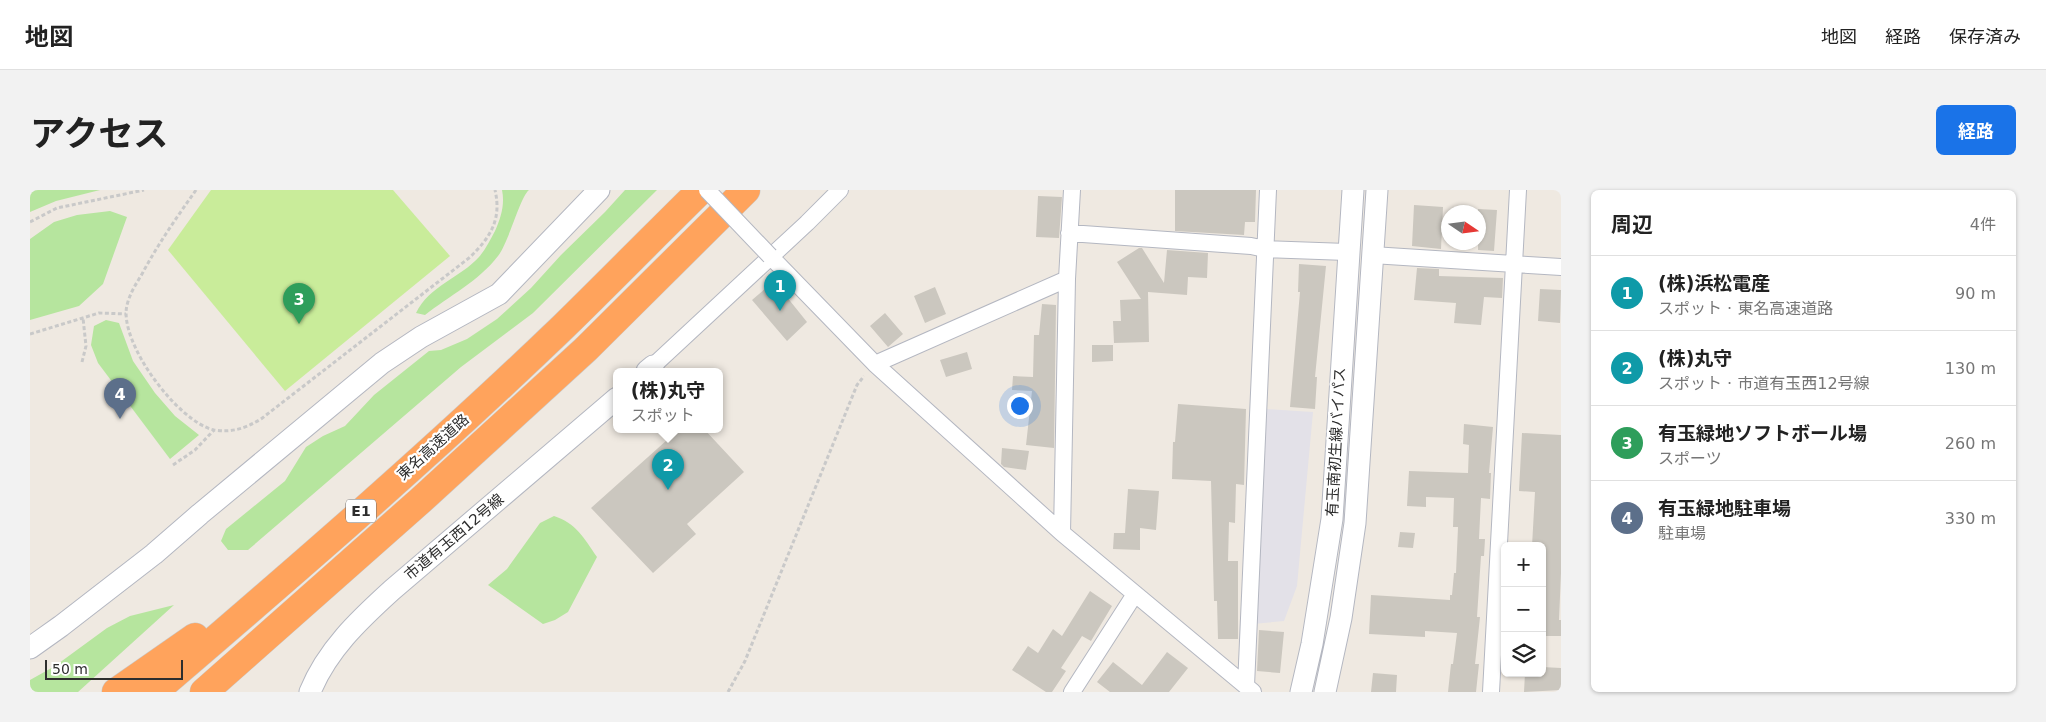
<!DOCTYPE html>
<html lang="ja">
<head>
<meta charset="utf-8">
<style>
  body { margin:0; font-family:"DejaVu Sans","Noto Sans JP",sans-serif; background:#f2f2f2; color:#222 }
  .controls { position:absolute; right:15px; bottom:15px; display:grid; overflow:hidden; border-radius:8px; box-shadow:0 1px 4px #0004 }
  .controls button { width:45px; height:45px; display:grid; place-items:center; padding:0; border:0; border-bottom:1px solid #e0e0e0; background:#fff; color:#222; font:25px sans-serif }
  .compass { position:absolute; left:1411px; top:15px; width:45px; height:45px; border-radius:50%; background:#fff; box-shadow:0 1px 4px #0004; rotate:103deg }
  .scale { position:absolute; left:15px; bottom:12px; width:138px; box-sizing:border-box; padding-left:5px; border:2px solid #2e2e2e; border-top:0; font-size:14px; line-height:18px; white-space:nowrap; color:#2e2e2e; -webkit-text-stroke:4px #fff; paint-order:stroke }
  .you { position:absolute; left:989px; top:215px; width:18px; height:18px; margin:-12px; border:4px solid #fff; border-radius:50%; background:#1a73e8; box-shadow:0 0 0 8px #1a73e833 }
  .badge { display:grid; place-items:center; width:32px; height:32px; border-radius:50%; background:#1a73e8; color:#fff; font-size:16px; font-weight:700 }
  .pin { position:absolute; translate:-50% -41px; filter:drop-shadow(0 1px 2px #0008) }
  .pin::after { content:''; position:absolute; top:26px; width:18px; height:15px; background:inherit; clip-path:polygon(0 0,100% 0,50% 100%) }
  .popup { position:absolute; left:583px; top:178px; width:110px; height:65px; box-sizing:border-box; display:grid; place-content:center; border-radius:8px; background:#fff; filter:drop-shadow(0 1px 4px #0005); font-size:16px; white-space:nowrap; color:#767676 }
  .popup b { font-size:19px; color:#222 }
  .popup::after { content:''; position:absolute; left:50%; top:100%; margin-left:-10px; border:10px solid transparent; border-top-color:#fff }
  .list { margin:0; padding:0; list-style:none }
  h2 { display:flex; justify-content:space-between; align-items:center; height:65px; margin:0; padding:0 20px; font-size:21px }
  h2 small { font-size:16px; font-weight:400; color:#767676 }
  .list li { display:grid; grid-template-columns:32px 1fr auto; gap:15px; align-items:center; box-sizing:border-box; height:75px; padding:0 20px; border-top:1px solid #e0e0e0 }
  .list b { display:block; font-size:19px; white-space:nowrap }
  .list p { margin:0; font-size:16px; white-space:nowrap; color:#767676 }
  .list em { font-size:16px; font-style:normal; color:#767676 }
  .icon { flex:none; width:28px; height:28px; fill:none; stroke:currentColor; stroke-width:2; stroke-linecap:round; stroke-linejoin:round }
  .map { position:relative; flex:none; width:1531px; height:502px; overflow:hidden; border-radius:8px }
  header { display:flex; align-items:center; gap:30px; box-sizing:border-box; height:70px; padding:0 25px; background:#fff; border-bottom:1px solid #e0e0e0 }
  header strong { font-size:24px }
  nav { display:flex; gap:28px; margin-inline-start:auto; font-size:18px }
  .intro { display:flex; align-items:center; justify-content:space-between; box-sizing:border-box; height:120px; padding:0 30px }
  h1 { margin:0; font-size:35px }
  .button { padding:12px 22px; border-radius:8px; background:#1a73e8; color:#fff; font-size:18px; font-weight:700 }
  main { display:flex; gap:30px; padding:0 30px }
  aside { flex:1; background:#fff; border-radius:8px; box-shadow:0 1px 4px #0004 }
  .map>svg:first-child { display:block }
  .industrial { fill:#e3e1e8 }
  .green { fill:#b6e59e }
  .pitch { fill:#c9ec9a }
  .building { fill:#cbc7bf }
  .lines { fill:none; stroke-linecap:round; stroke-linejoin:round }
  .minor-casing { stroke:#b4b7c1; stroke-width:18 }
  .tertiary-casing { stroke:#b4b7c1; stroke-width:23 }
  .motorway-casing { stroke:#c9c9c9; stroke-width:29 }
  .path { stroke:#c9c9c9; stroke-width:3; stroke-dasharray:4 2.5; stroke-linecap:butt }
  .minor { stroke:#fff; stroke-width:16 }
  .tertiary { stroke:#fff; stroke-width:21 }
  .motorway { stroke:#ffa35c; stroke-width:28 }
  .minor-bridge-casing { stroke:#b4b7c1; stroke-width:18; stroke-linecap:butt }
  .minor-bridge { stroke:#fff; stroke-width:16 }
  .labels { text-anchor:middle; stroke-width:4.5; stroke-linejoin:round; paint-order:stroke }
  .shield { fill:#fff; stroke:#6d6d6d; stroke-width:1 }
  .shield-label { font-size:14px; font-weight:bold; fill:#2e2e2e }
  .street-label { font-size:15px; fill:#2e2e2e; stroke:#fff }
</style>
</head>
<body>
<header>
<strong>地図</strong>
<nav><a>地図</a><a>経路</a><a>保存済み</a></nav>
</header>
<div class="intro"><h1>アクセス</h1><a class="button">経路</a></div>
<main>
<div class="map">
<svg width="1531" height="502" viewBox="0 0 1531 502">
  <rect width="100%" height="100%" fill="#efe9e1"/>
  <path class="industrial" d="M 1235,219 L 1283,222 L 1267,396 L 1254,431 L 1223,434 Z"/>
  <path class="green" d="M 0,0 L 70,0 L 26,11 L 0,22 Z
    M 472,0 L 499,0 C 490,7 479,52 468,66 C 449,91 419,106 395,125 L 386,123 C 399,96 430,88 449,67 C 456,59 460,50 465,41 C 471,28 475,14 472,0 Z
    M 595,0 L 627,0 L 503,123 L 431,177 L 218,360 L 198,360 L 191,351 L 196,339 L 255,291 L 276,257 L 293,246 L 315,236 L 344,205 L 399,161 L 411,160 L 437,149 L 467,129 L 501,98 L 531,65 L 575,22 Z
    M 80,21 L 97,27 L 73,94 L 49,116 L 0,130 L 0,49 L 24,32 L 47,25 Z
    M 76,130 L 89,133 L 103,171 L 125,203 L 145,226 L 169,245 L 140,269 L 68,173 L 61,155 L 64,136 Z
    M 524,326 C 546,333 554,348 567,367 L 538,422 L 525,430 L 513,434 L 458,395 L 477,379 L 510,333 Z
    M 144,415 L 48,502 L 0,502 L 0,490 L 25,476 L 77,438 L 100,426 Z"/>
  <path class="pitch" d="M 181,0 L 363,0 L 420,66 L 255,201 L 138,60 Z"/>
  <path class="building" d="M 1145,0 L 1226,0 L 1225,32 L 1215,32 L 1214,45 L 1145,41 Z
    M 1008,6 L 1032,7 L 1029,48 L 1006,47 Z
    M 1384,15 L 1413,17 L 1411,59 L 1382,56 Z
    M 1448,19 L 1467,20 L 1464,61 L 1448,60 Z
    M 1109,58 L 1112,58 L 1134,93 L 1137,60 L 1178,63 L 1177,88 L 1158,87 L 1157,105 L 1118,102 L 1119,152 L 1084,153 L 1083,131 L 1091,131 L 1090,110 L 1111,109 L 1087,72 Z
    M 1269,74 L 1296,76 L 1285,187 L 1287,187 L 1285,219 L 1260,217 L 1270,102 L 1268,102 Z
    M 1387,78 L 1409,79 L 1409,86 L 1473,88 L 1472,108 L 1454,107 L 1451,135 L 1424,133 L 1426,113 L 1384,110 Z
    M 744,91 L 777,132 L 757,151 L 722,110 Z
    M 905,97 L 916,124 L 895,133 L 884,106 Z
    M 1510,99 L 1531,100 L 1530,133 L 1508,131 Z
    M 1012,114 L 1026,115 L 1024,258 L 996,255 L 1002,201 L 982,200 L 983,186 L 1003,187 L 1004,145 L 1009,145 Z
    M 855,123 L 873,144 L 858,157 L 840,136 Z
    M 1062,155 L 1083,155 L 1083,171 L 1062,172 Z
    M 937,162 L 942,179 L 916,187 L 910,170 Z
    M 1148,214 L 1216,219 L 1214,295 L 1206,294 L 1205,333 L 1199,332 L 1198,371 L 1208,371 L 1208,449 L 1188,449 L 1187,411 L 1184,411 L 1181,291 L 1142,289 L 1143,252 L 1145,252 Z
    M 1434,234 L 1463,237 L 1459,283 L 1461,283 L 1460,309 L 1451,308 L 1449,349 L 1455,349 L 1454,366 L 1451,366 L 1447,427 L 1450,427 L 1445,474 L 1449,474 L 1446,502 L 1418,502 L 1421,474 L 1423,474 L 1427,443 L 1395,441 L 1395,447 L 1339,444 L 1341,405 L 1420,410 L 1420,405 L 1422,405 L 1424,383 L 1426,383 L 1428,337 L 1423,337 L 1424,308 L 1396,307 L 1396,317 L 1377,316 L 1379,281 L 1438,283 L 1439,255 L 1433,254 Z
    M 644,239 L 674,239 L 714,282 L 657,334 L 666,344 L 623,383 L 561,318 L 637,250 L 634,247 Z
    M 1492,243 L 1531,245 L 1531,383 L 1529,430 L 1531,430 L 1531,446 L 1512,446 L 1512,356 L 1502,356 L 1505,302 L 1489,301 Z
    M 972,258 L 999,261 L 996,280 L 974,277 L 971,274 Z
    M 1098,299 L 1129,301 L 1126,340 L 1110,338 L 1110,360 L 1083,359 L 1084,343 L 1095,343 Z
    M 1370,342 L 1385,343 L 1383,358 L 1368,357 Z
    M 1060,401 L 1082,416 L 1061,451 L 1052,446 L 1031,478 L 1036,481 L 1022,502 L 1016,502 L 982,480 L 998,456 L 1008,463 L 1023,439 L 1032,446 Z
    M 1229,440 L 1254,442 L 1250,483 L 1227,481 Z
    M 1137,462 L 1158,478 L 1139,502 L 1080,502 L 1067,492 L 1083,472 L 1112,495 Z
    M 1512,477 L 1531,478 L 1531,500 L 1494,502 L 1495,483 L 1512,483 Z
    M 1343,483 L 1367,485 L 1366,502 L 1341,502 Z"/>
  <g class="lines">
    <g class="minor-casing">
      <path id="minor" d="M 1039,43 L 1221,56 L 1235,59 L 1317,62
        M 1342,65 L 1531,77
        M 740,66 L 845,174 L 1032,343 L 1223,502
        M 845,174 L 1037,89
        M 623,176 L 777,33 L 810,0
        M 1032,343 L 1037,89 L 1042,0
        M 1216,496 L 1238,0
        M 1042,502 L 1105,404
        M 1461,502 L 1488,0"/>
    </g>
    <g class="tertiary-casing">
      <path id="tertiary" d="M 617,181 L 623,176
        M 0,458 L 31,436 L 124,364 L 170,324 L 352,173 L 391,147 L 469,104 L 569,0
        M 280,502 C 297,460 329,430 362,400 L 587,208
        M 1271,502 L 1282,454 L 1302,329 L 1323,0
        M 1295,502 L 1311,428 L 1325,333 L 1347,0"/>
    </g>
    <g class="motorway-casing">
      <path id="motorway" d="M 86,502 L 165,447
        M 124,502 C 263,383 402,263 534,136 C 580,91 625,45 671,0
        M 174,502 L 391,310 L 556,159 L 716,0"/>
    </g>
    <path class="path" d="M 166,0 C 147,27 128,54 112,84 C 106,94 100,103 97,115 C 88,152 148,232 184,240 C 202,243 216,238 231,229 L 439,68 C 460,48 472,30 465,0
      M 0,32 L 27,18 L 114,0
      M 0,144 L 69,123 L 96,124
      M 52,172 L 56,156 L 53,128
      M 143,275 L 165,260 L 184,240
      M 698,502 L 715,471 L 827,195 L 834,186"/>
    <use href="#minor" class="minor"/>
    <use href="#tertiary" class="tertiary"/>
    <use href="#motorway" class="motorway"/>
    <g class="minor-bridge-casing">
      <path id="minor-bridge" d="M 677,0 L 740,66"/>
    </g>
    <use href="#minor-bridge" class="minor-bridge"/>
  </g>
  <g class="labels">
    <rect class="shield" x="316" y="309.5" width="30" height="23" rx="4"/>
    <g class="shield-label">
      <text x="331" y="326">E1</text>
    </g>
    <g class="street-label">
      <text transform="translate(1306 252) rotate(-87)" y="5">有玉南初生線バイパス</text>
      <text transform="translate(403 257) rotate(-42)" y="5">東名高速道路</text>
      <text transform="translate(424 347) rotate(-40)" y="5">市道有玉西12号線</text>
    </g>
  </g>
</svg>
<div class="controls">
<button>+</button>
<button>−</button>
<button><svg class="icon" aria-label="layers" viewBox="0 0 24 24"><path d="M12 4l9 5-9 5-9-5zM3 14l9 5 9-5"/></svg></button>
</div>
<svg class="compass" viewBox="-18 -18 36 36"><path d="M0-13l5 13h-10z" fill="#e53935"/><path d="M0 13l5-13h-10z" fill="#767676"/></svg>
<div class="scale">50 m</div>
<div class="you"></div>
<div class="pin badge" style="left:750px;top:121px;background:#0f9aa8">1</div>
<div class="pin badge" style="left:638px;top:300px;background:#0f9aa8">2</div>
<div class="popup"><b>(株)丸守</b>スポット</div>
<div class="pin badge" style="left:269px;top:134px;background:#2e9e5b">3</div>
<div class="pin badge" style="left:90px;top:229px;background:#5c6f8a">4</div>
</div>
<aside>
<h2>周辺<small>4件</small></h2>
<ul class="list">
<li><span class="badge" style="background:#0f9aa8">1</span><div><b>(株)浜松電産</b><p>スポット · 東名高速道路</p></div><em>90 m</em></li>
<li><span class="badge" style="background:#0f9aa8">2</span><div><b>(株)丸守</b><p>スポット · 市道有玉西12号線</p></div><em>130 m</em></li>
<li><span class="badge" style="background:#2e9e5b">3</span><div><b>有玉緑地ソフトボール場</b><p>スポーツ</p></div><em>260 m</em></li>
<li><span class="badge" style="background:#5c6f8a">4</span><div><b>有玉緑地駐車場</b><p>駐車場</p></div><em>330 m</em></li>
</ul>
</aside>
</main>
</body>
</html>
